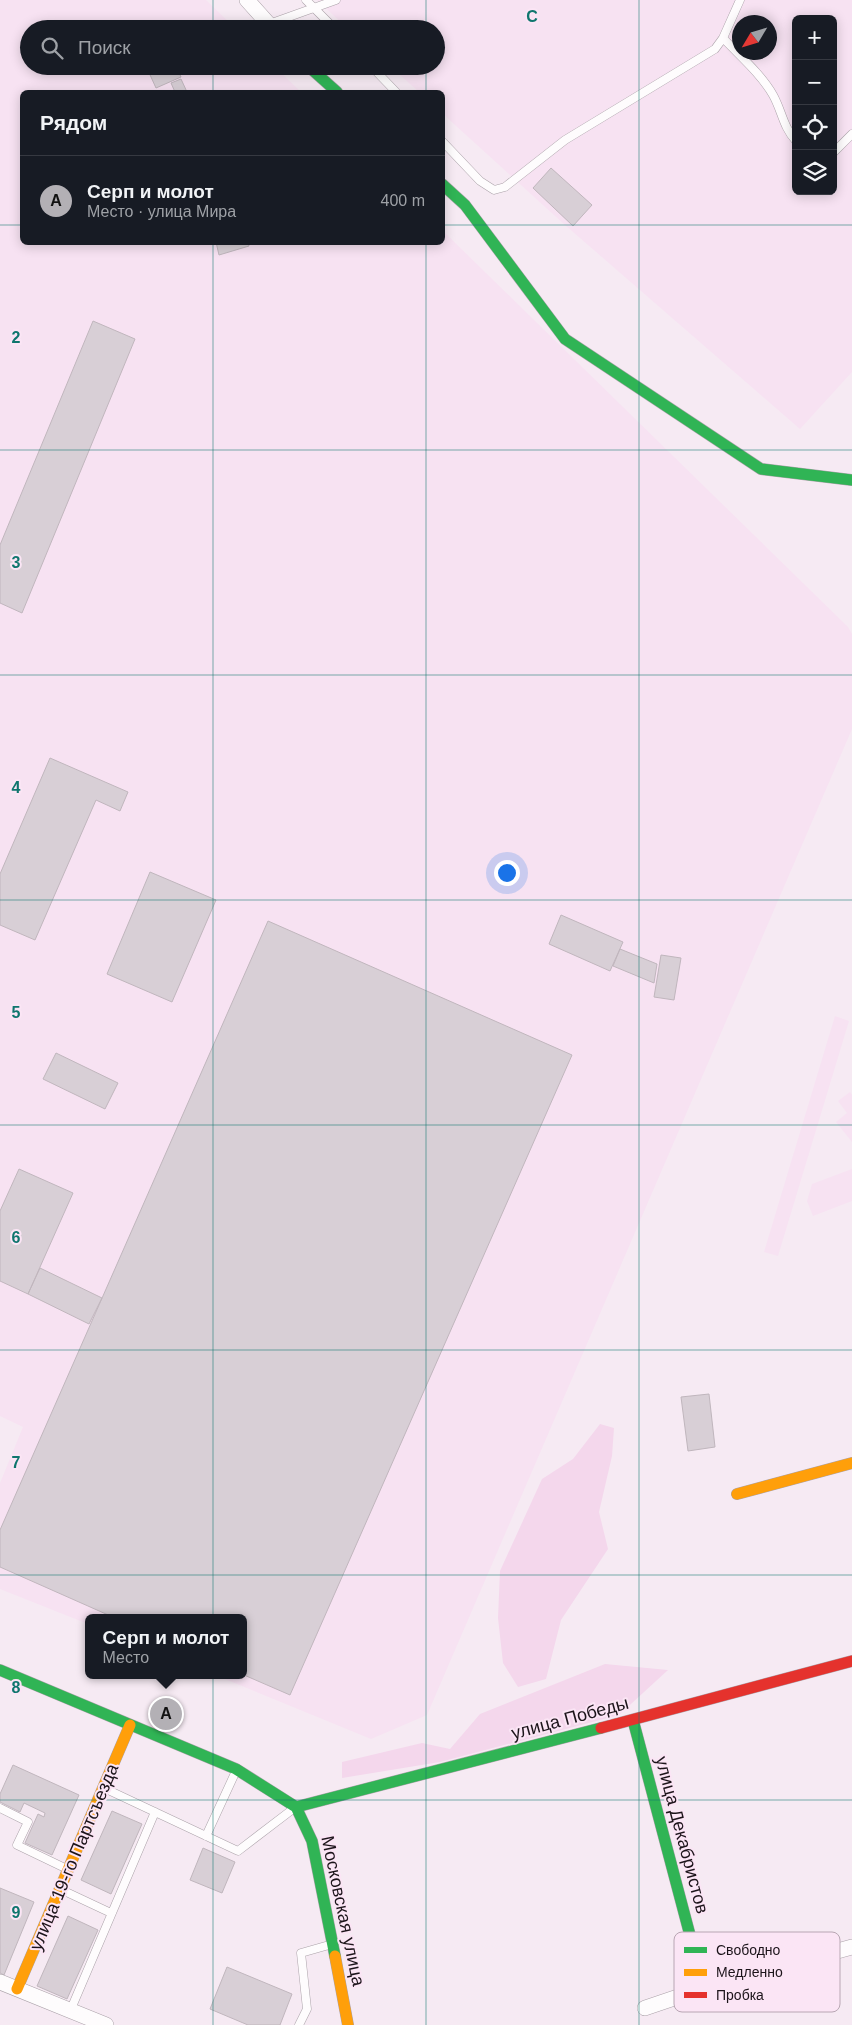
<!DOCTYPE html>
<html lang="ru">
<head>
<meta charset="utf-8">
<style>
  body { margin:0; font-family:Arial,sans-serif; background:#242831; color:#f1f3f6 }
  .controls { position:absolute; right:15px; top:15px; display:grid; overflow:hidden; border-radius:8px; box-shadow:0 2px 12px #0003 }
  .controls button { width:45px; height:45px; display:grid; place-items:center; padding:0; border:0; border-bottom:1px solid #363941; background:#171b24; color:#f1f3f6; font:25px sans-serif }
  .compass { position:absolute; left:732px; top:15px; width:45px; height:45px; border-radius:50%; background:#171b24; box-shadow:0 2px 12px #0003; rotate:232deg }
  .you { position:absolute; left:506px; top:872px; width:18px; height:18px; margin:-12px; border:4px solid #fff; border-radius:50%; background:#1a73e8; box-shadow:0 0 0 8px #1a73e833 }
  .badge { display:grid; place-items:center; width:32px; height:32px; border-radius:50%; background:#b3b0b5; color:#111; font-size:16px; font-weight:700 }
  .pin { position:absolute; translate:-50% -50%; border:2px solid #fff; box-shadow:0 1px 5px #0006 }
  .popup { position:absolute; left:85px; top:1614px; width:162px; height:65px; box-sizing:border-box; display:grid; place-content:center; border-radius:8px; background:#171b24; filter:drop-shadow(0 1px 4px #0005); font-size:16px; white-space:nowrap; color:#9ea1a6 }
  .popup b { font-size:19px; color:#f1f3f6 }
  .popup::after { content:''; position:absolute; left:50%; top:100%; margin-left:-10px; border:10px solid transparent; border-top-color:#171b24 }
  .list { margin:0; padding:0; list-style:none }
  h2 { display:flex; justify-content:space-between; align-items:center; height:65px; margin:0; padding:0 20px; font-size:21px }
  h2 small { font-size:16px; font-weight:400; color:#9ea1a6 }
  .list li { display:grid; grid-template-columns:32px 1fr auto; gap:15px; align-items:center; box-sizing:border-box; height:90px; padding:0 20px; border-top:1px solid #363941 }
  .list b { display:block; font-size:19px; white-space:nowrap }
  .list p { margin:0; font-size:16px; white-space:nowrap; color:#9ea1a6 }
  .list em { font-size:16px; font-style:normal; color:#9ea1a6 }
  .icon { flex:none; width:28px; height:28px; fill:none; stroke:currentColor; stroke-width:2; stroke-linecap:round; stroke-linejoin:round }
  .map { position:relative; flex:none; width:852px; height:2025px; overflow:hidden }
  .search { position:absolute; background:#171b24; box-shadow:0 2px 12px #0003; left:20px; top:20px; width:425px; height:55px; display:flex; align-items:center; gap:12px; box-sizing:border-box; padding:0 18px; border-radius:28px; color:#9ea1a6; font-size:19px }
  .panel { position:absolute; background:#171b24; box-shadow:0 2px 12px #0003; left:20px; top:90px; width:425px; height:155px; border-radius:8px }
  .map>svg:first-child { display:block }
  .built { fill:#f7e2f2; fill-rule:evenodd }
  .green { fill:#f4d7ec }
  .building { fill:#d8cfd6; stroke:#c0b6bd }
  .lines { fill:none; stroke-linecap:round; stroke-linejoin:round }
  .lane-casing { stroke:#aba2a9; stroke-width:9 }
  .street-casing { stroke:#aba2a9; stroke-width:16 }
  .fast-casing { stroke:#aba2a9; stroke-width:12 }
  .slow-casing { stroke:#aba2a9; stroke-width:12 }
  .jam-casing { stroke:#aba2a9; stroke-width:12 }
  .lane { stroke:#fefcfd; stroke-width:8 }
  .street { stroke:#fefcfd; stroke-width:15 }
  .fast { stroke:#30b455; stroke-width:11 }
  .slow { stroke:#ff9f0a; stroke-width:11 }
  .jam { stroke:#e5322d; stroke-width:11 }
  .grid { fill:none; stroke:#0f766e; stroke-width:1; stroke-opacity:0.55 }
  .labels { text-anchor:middle; stroke-width:4; stroke-linejoin:round; paint-order:stroke }
  .street-label { font-size:18px; fill:#1c141a; stroke:#fbe5f5 }
  .key { fill:#fbe5f5; stroke:#b8a6b3; stroke-width:1 }
  .key-label { font-size:14px; fill:#1c141a }
  .grid-label { font-size:16px; text-anchor:middle; font-weight:bold; fill:#0f766e; stroke:#fbe5f5; stroke-width:4; stroke-linejoin:round; paint-order:stroke }
</style>
</head>
<body>
<div class="map">
<svg width="852" height="2025" viewBox="0 0 852 2025">
  <rect width="100%" height="100%" fill="#f6eaf3"/>
  <path class="built" d="M 0,0 L 206,0 L 236,29 L 29,29 L 29,66 L 274,66 L 301,92 L 22,92 L 22,242 L 442,242 L 443,231 L 848,627 L 852,634 L 852,729 L 427,1715 L 371,1739 L 215,1675 L 244,1675 L 244,1618 L 89,1618 L 88,1624 L 0,1589 L 0,1483 L 23,1427 L 0,1416 Z
    M 317,0 L 852,0 L 852,372 L 800,429 L 565,225 L 443,114 L 442,92 L 419,92 L 390,66 L 436,66 L 436,29 L 348,29 ZM 796,19 L 833,19 L 833,191 L 796,191 ZM 740,22 L 770,22 L 770,52 L 740,52 Z
    M 835,1016 L 849,1021 L 778,1256 L 764,1252 Z
    M 850,1092 L 852,1095 L 852,1142 L 836,1122 L 847,1113 L 838,1101 Z
    M 852,1169 L 852,1201 L 813,1216 L 807,1201 L 812,1184 Z"/>
  <path class="green" d="M 600,1424 L 614,1428 L 612,1456 L 599,1512 L 608,1549 L 561,1620 L 546,1679 L 518,1687 L 503,1663 L 498,1618 L 500,1571 L 542,1479 L 573,1459 Z
    M 605,1664 L 668,1670 L 619,1715 L 440,1762 L 342,1778 L 342,1762 L 422,1743 L 450,1749 L 480,1714 Z"/>
  <path class="building" d="M 146,66 L 176,66 L 181,77 L 156,88 Z
    M 181,79 L 187,92 L 175,92 L 171,83 Z
    M 551,168 L 592,205 L 573,226 L 533,188 Z
    M 216,242 L 248,242 L 249,246 L 219,255 Z
    M 93,321 L 135,339 L 22,613 L 0,603 L 0,545 Z
    M 50,758 L 128,792 L 120,811 L 96,800 L 35,940 L 0,925 L 0,874 Z
    M 150,872 L 216,900 L 172,1002 L 107,974 Z
    M 561,915 L 623,942 L 610,971 L 549,944 Z
    M 268,921 L 572,1055 L 290,1695 L 244,1675 L 244,1618 L 115,1618 L 0,1567 L 0,1530 Z
    M 620,949 L 657,964 L 654,983 L 613,966 Z
    M 661,955 L 681,958 L 674,1000 L 654,997 Z
    M 56,1053 L 118,1083 L 105,1109 L 43,1079 Z
    M 19,1169 L 73,1193 L 28,1294 L 0,1281 L 0,1211 Z
    M 40,1268 L 102,1298 L 89,1324 L 28,1294 Z
    M 709,1394 L 715,1447 L 688,1451 L 681,1397 Z
    M 13,1765 L 79,1795 L 52,1855 L 25,1843 L 38,1814 L 44,1817 L 45,1813 L 24,1803 L 20,1812 L 0,1802 L 0,1794 Z
    M 112,1811 L 142,1824 L 111,1894 L 81,1880 Z
    M 203,1848 L 235,1862 L 222,1893 L 190,1880 Z
    M 0,1888 L 34,1902 L 4,1975 L 0,1973 Z
    M 68,1916 L 98,1930 L 67,1999 L 37,1986 Z
    M 227,1967 L 292,1994 L 280,2025 L 248,2025 L 210,2009 Z"/>
  <g class="lines">
    <g class="lane-casing">
      <path id="lane" d="M 306,0 L 335,29
        M 269,24 L 336,0
        M 723,38 C 740,56 761,74 773,95 C 782,111 783,127 796,141
        M 371,66 L 396,92
        M 442,141 L 480,181 L 494,190 L 505,187 L 565,140 L 715,49 L 723,38 L 740,0
        M 833,153 L 852,134
        M 106,1789 L 238,1851 L 293,1809
        M 0,1808 L 28,1822 L 17,1845 L 67,1869
        M 206,1836 L 236,1771
        M 62,1890 L 111,1913
        M 71,2009 L 155,1812
        M 299,2025 L 307,2009 L 301,1953 L 329,1945"/>
    </g>
    <g class="street-casing">
      <path id="street" d="M 247,0 L 273,29
        M 0,1982 L 106,2025
        M 645,2008 L 704,1988 L 852,1947"/>
    </g>
    <g class="fast-casing">
      <path id="fast" d="M 308,66 L 337,92
        M 442,184 L 465,205 L 565,339 L 761,469 L 852,480
        M 0,1670 L 236,1769 L 296,1807 L 312,1841 L 335,1956
        M 633,1720 L 704,1988
        M 296,1807 L 601,1728"/>
    </g>
    <g class="slow-casing">
      <path id="slow" d="M 737,1494 L 852,1463
        M 335,1956 L 348,2025
        M 17,1989 L 130,1725"/>
    </g>
    <g class="jam-casing">
      <path id="jam" d="M 601,1728 L 852,1661"/>
    </g>
    <use href="#lane" class="lane"/>
    <use href="#street" class="street"/>
    <use href="#fast" class="fast"/>
    <use href="#slow" class="slow"/>
    <use href="#jam" class="jam"/>
  </g>
  <path class="grid" d="M 213,0 L 213,29M 426,0 L 426,29M 639,0 L 639,2025M 213,66 L 213,92M 426,66 L 426,92M 0,225 L 22,225M 442,225 L 852,225M 213,242 L 213,2025M 426,242 L 426,2025M 0,450 L 852,450M 0,675 L 852,675M 0,900 L 852,900M 0,1125 L 852,1125M 0,1350 L 852,1350M 0,1575 L 852,1575M 0,1800 L 852,1800"/>
  <g class="labels">
    <g class="street-label">
      <text transform="translate(570 1718) rotate(-15)" y="6">улица Победы</text>
      <text transform="translate(682 1835) rotate(75)" y="6">улица Декабристов</text>
      <text transform="translate(74 1857) rotate(-67)" y="6">улица 19-го Партсъезда</text>
      <text transform="translate(343 1911) rotate(78)" y="6">Московская улица</text>
    </g>
  </g>
  <rect x="674" y="1932" width="166" height="80" rx="8" class="key"/>
  <rect x="684" y="1947" width="23" height="6" fill="#30b455"/>
  <rect x="684" y="1969" width="23" height="7" fill="#ff9f0a"/>
  <rect x="684" y="1992" width="23" height="6" fill="#e5322d"/>
  <g class="key-label">
    <text x="716" y="1955">Свободно</text>
    <text x="716" y="1977">Медленно</text>
    <text x="716" y="2000">Пробка</text>
  </g>
  <g class="grid-label">
    <text x="532" y="22">C</text>
    <text x="16" y="343">2</text>
    <text x="16" y="568">3</text>
    <text x="16" y="793">4</text>
    <text x="16" y="1018">5</text>
    <text x="16" y="1243">6</text>
    <text x="16" y="1468">7</text>
    <text x="16" y="1693">8</text>
    <text x="16" y="1918">9</text>
  </g>
</svg>
<div class="controls">
<button>+</button>
<button>−</button>
<button><svg class="icon" aria-label="locate" viewBox="0 0 24 24"><circle cx="12" cy="12" r="6"/><path d="M12 2v4M12 18v4M2 12h4M18 12h4"/></svg></button>
<button><svg class="icon" aria-label="layers" viewBox="0 0 24 24"><path d="M12 4l9 5-9 5-9-5zM3 14l9 5 9-5"/></svg></button>
</div>
<svg class="compass" viewBox="-18 -18 36 36"><path d="M0-13l5 13h-10z" fill="#e53935"/><path d="M0 13l5-13h-10z" fill="#9ea1a6"/></svg>
<div class="you"></div>
<div class="pin badge" style="left:166px;top:1714px">A</div>
<div class="popup"><b>Серп и молот</b>Место</div>
<div class="search"><svg class="icon" aria-label="search" viewBox="0 0 24 24"><circle cx="10" cy="10" r="6"/><path d="M15 15l6 6"/></svg>Поиск</div>
<section class="panel">
<h2>Рядом<small></small></h2>
<ul class="list">
<li><span class="badge">A</span><div><b>Серп и молот</b><p>Место · улица Мира</p></div><em>400 m</em></li>
</ul>
</section>
</div>
</body>
</html>
